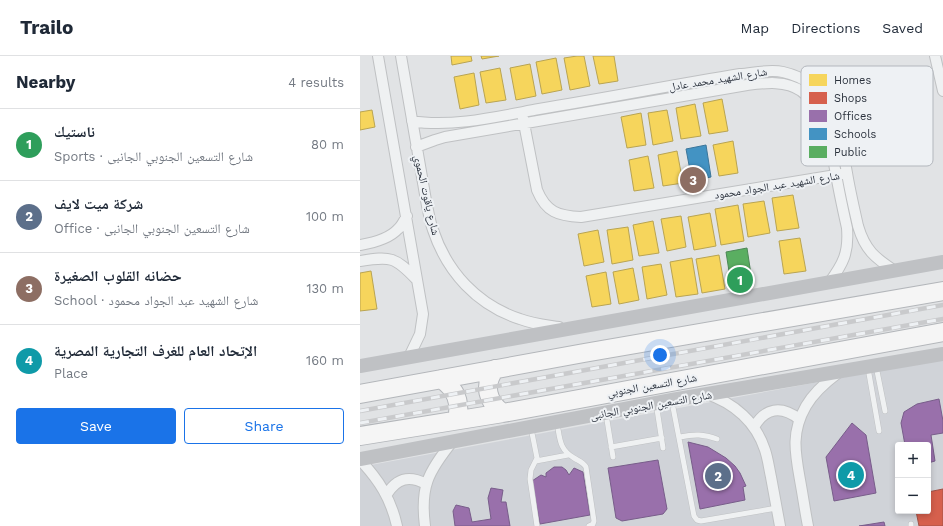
<!DOCTYPE html>
<html lang="en">
<head>
<meta charset="utf-8">
<style>
  body { margin:0; font-family:"Work Sans","Noto Naskh Arabic",sans-serif; background:#f2f2f3; color:#1f2937 }
  .controls { position:absolute; right:12px; bottom:12px; display:grid; overflow:hidden; border-radius:4px; box-shadow:0 2px 6px #0003 }
  .controls button { width:36px; height:36px; display:grid; place-items:center; padding:0; border:0; border-bottom:1px solid #e0e1e3; background:#fff; color:#1f2937; font:20px sans-serif }
  .you { position:absolute; left:300px; top:299px; width:14px; height:14px; margin:-10px; border:3px solid #fff; border-radius:50%; background:#1a73e8; box-shadow:0 0 0 6px #1a73e833 }
  .badge { display:grid; place-items:center; width:26px; height:26px; border-radius:50%; background:#1a73e8; color:#fff; font-size:13px; font-weight:700 }
  .pin { position:absolute; translate:-50% -50%; border:2px solid #fff; box-shadow:0 1px 4px #0006 }
  .list { margin:0; padding:0; list-style:none }
  h2 { display:flex; justify-content:space-between; align-items:center; height:52px; margin:0; padding:0 16px; font-size:17px }
  h2 small { font-size:13px; font-weight:400; color:#747a83 }
  .list li { display:grid; grid-template-columns:26px 1fr auto; gap:12px; align-items:center; box-sizing:border-box; height:72px; padding:0 16px; border-top:1px solid #e0e1e3 }
  .list b { display:block; font-size:15px; white-space:nowrap }
  .list p { margin:0; font-size:13px; white-space:nowrap; color:#747a83 }
  .list em { font-size:13px; font-style:normal; color:#747a83 }
  .actions { display:flex; gap:8px; padding:12px 16px }
  .actions a { flex:1; padding:9px 0; border:1px solid #1a73e8; border-radius:4px; text-align:center; font-size:14px; color:#1a73e8 }
  .actions .main { background:#1a73e8; color:#fff }
  .map { position:relative; flex:none; width:583px; height:470px; overflow:hidden }
  header { display:flex; align-items:center; gap:24px; box-sizing:border-box; height:56px; padding:0 20px; background:#fff; border-bottom:1px solid #e0e1e3 }
  header strong { font-size:19px }
  nav { display:flex; gap:22px; margin-inline-start:auto; font-size:14px }
  main { display:flex }
  aside { flex:1; background:#fff }
  .map>svg:first-child { display:block }
  .built { fill:#d0d3d8; fill-rule:evenodd }
  .homes { fill:#f6d55c; stroke:#b9a452 }
  .shops { fill:#d6604d; stroke:#a25248 }
  .offices { fill:#9970ab; stroke:#785d8a }
  .schools { fill:#4393c3; stroke:#3c769a }
  .public { fill:#5aae61; stroke:#4c8856 }
  .lines { fill:none; stroke-linecap:round; stroke-linejoin:round }
  .lane-casing { stroke:#bfc1c3; stroke-width:6 }
  .street-casing { stroke:#bfc1c3; stroke-width:12 }
  .highway-casing { stroke:#b3b6ba; stroke-width:20 }
  .lane { stroke:#eff1f2; stroke-width:5 }
  .street { stroke:#eff1f2; stroke-width:10 }
  .secondary { stroke:#bfc1c4; stroke-width:14 }
  .highway { stroke:#f5f5f5; stroke-width:18 }
  .rail-casing { stroke:#c9cacc; stroke-width:4.5 }
  .rail { stroke:#eef1f4; stroke-width:3; stroke-dasharray:9; stroke-linecap:butt }
  .labels { text-anchor:middle; stroke-width:4; stroke-linejoin:round; paint-order:stroke }
  .street-label { font-size:11px; fill:#2a313c; stroke:#eef1f4 }
  .key { fill:#eef1f4; stroke:#b3b7bd; stroke-width:1 }
  .key-label { font-size:11px; fill:#2a313c }
</style>
</head>
<body>
<header>
<strong>Trailo</strong>
<nav><a>Map</a><a>Directions</a><a>Saved</a></nav>
</header>
<main>
<aside>
<h2>Nearby<small>4 results</small></h2>
<ul class="list">
<li><span class="badge" style="background:#2e9e5b">1</span><div><b>ناستيك</b><p>Sports · شارع التسعين الجنوبي الجانبى</p></div><em>80 m</em></li>
<li><span class="badge" style="background:#5c6f8a">2</span><div><b>شركة ميت لايف</b><p>Office · شارع التسعين الجنوبي الجانبى</p></div><em>100 m</em></li>
<li><span class="badge" style="background:#8d6e63">3</span><div><b>حضانه القلوب الصغيرة</b><p>School · شارع الشهيد عبد الجواد محمود</p></div><em>130 m</em></li>
<li><span class="badge" style="background:#0f9aa8">4</span><div><b>الإتحاد العام للغرف التجارية المصرية</b><p>Place</p></div><em>160 m</em></li>
</ul>
<div class="actions"><a class="main">Save</a><a>Share</a></div>
</aside>
<div class="map">
<svg width="583" height="470" viewBox="0 0 583 470">
  <rect width="100%" height="100%" fill="#e1e3e5"/>
  <path class="built" d="M 583,303 L 583,470 L 0,470 L 0,411 ZM 538,389 L 568,389 L 568,455 L 538,455 Z"/>
  <path class="homes" d="M 91,0 L 111,0 L 112,5 L 92,9 Z
    M 121,0 L 139,0 L 122,3 Z
    M 217,0 L 224,0 L 230,30 L 210,34 L 204,2 Z
    M 233,0 L 254,0 L 258,25 L 239,28 Z
    M 196,2 L 202,34 L 182,38 L 176,6 Z
    M 170,8 L 176,40 L 156,44 L 150,12 Z
    M 140,12 L 146,44 L 126,47 L 120,16 Z
    M 114,17 L 119,49 L 100,53 L 94,21 Z
    M 362,43 L 368,75 L 349,78 L 343,47 Z
    M 335,48 L 341,80 L 321,83 L 316,52 Z
    M 12,54 L 15,71 L 0,74 L 0,56 Z
    M 307,54 L 313,85 L 293,89 L 288,57 Z
    M 281,57 L 286,89 L 267,92 L 261,61 Z
    M 373,85 L 378,117 L 359,120 L 353,89 Z
    M 317,95 L 323,127 L 303,130 L 298,99 Z
    M 288,100 L 294,132 L 274,135 L 269,104 Z
    M 433,139 L 439,172 L 417,175 L 412,142 Z
    M 404,145 L 410,177 L 388,181 L 383,148 Z
    M 378,149 L 384,185 L 361,189 L 355,153 Z
    M 350,157 L 356,190 L 334,194 L 328,161 Z
    M 321,160 L 326,191 L 307,195 L 301,163 Z
    M 293,165 L 299,197 L 279,200 L 273,169 Z
    M 268,171 L 273,204 L 252,208 L 247,174 Z
    M 238,174 L 244,206 L 224,210 L 218,178 Z
    M 440,182 L 446,215 L 424,218 L 419,185 Z
    M 359,199 L 365,233 L 342,237 L 336,203 Z
    M 332,202 L 338,238 L 316,241 L 310,206 Z
    M 301,208 L 307,239 L 287,243 L 282,211 Z
    M 273,212 L 279,244 L 259,248 L 253,216 Z
    M 11,215 L 17,253 L 0,255 L 0,217 Z
    M 246,216 L 251,248 L 232,251 L 226,220 Z"/>
  <path class="shops" d="M 583,433 L 583,470 L 559,470 L 556,455 L 568,455 L 568,436 Z"/>
  <path class="offices" d="M 579,343 L 583,365 L 583,377 L 571,379 L 575,405 L 568,407 L 568,389 L 545,389 L 541,367 L 544,356 L 557,348 Z
    M 492,367 L 506,379 L 516,437 L 474,445 L 466,401 Z
    M 328,386 L 348,391 L 366,402 L 375,410 L 380,417 L 386,430 L 383,431 L 385,444 L 340,453 Z
    M 298,404 L 307,453 L 303,458 L 262,465 L 256,462 L 248,412 Z
    M 194,411 L 202,411 L 206,414 L 209,419 L 214,412 L 223,416 L 230,459 L 180,468 L 172,425 L 181,419 L 186,421 L 186,417 Z
    M 131,432 L 143,434 L 141,446 L 146,446 L 150,470 L 95,470 L 93,455 L 96,449 L 109,452 L 112,466 L 131,463 L 128,442 Z
    M 524,466 L 525,470 L 499,470 Z"/>
  <path class="schools" d="M 346,89 L 351,121 L 332,125 L 326,93 Z"/>
  <path class="public" d="M 387,192 L 392,225 L 371,228 L 366,196 Z"/>
  <g class="lines">
    <g class="lane-casing">
      <path id="lane" d="M 516,310 L 525,355
        M 508,312 L 519,375
        M 312,346 L 334,460 L 337,464 L 341,465 L 417,452
        M 296,347 L 303,392
        M 246,358 L 253,401
        M 197,367 C 200,383 199,393 214,402 C 219,405 223,406 226,411 L 234,465 L 233,468 L 229,470
        M 171,372 L 177,402 L 171,414 L 170,423 L 177,470
        M 320,381 C 334,378 344,378 357,383
        M 251,391 L 302,382
        M 176,405 L 208,399
        M 551,468 L 551,470"/>
    </g>
    <g class="street-casing">
      <path id="street" d="M 18,0 L 63,258 L 60,278 L 49,301
        M 41,0 L 67,150 C 69,158 70,166 73,174 C 87,216 117,249 160,263 C 173,268 186,269 199,271
        M 575,0 L 583,35
        M 163,62 L 177,134 C 186,156 198,160 221,161 L 482,118
        M 52,65 C 91,72 141,60 179,53 C 246,42 313,29 380,18 C 394,17 409,13 423,16 C 475,28 479,73 487,117 C 490,135 494,152 498,170 C 505,194 515,202 535,215
        M 56,91 L 75,84 L 85,81 L 387,29 C 404,27 426,24 441,35 C 467,53 470,89 476,118 C 479,136 483,154 487,172 C 489,197 483,208 469,227
        M 0,189 C 12,187 29,183 38,173 C 42,170 44,164 47,160
        M 0,205 C 31,200 35,201 56,223
        M 347,338 C 374,347 396,366 405,394 C 408,403 409,412 411,421 C 414,437 417,454 420,470
        M 394,371 C 405,352 421,349 439,363
        M 0,404 C 19,424 31,443 37,470
        M 27,438 C 37,422 49,419 66,428
        M 65,470 C 60,431 68,416 92,386
        M 448,470 C 445,455 443,440 440,424 C 435,396 431,376 446,350 C 454,336 466,326 478,317"/>
    </g>
    <g class="highway-casing">
      <path id="highway" d="M 135,313 C 123,329 127,346 143,357
        M 81,323 C 96,333 101,346 97,364
        M 0,338 L 224,297 L 583,235
        M 0,380 L 143,357 L 583,276"/>
    </g>
    <use href="#lane" class="lane"/>
    <use href="#street" class="street"/>
    <path class="secondary" d="M 0,310 L 583,206
      M 0,403 L 312,344 L 583,298"/>
    <use href="#highway" class="highway"/>
    <g class="rail-casing">
      <path id="rail" d="M 0,355 L 583,249
        M 0,367 L 583,263"/>
    </g>
    <use href="#rail" class="rail"/>
  </g>
  <g class="labels">
    <g class="street-label">
      <text transform="translate(358 23) rotate(-9)" y="4">شارع الشهيد محمد عادل</text>
      <text transform="translate(417 129) rotate(-9)" y="4">شارع الشهيد عبد الجواد محمود</text>
      <text transform="translate(67 139) rotate(77)" y="4">شارع ياقوت الحموي</text>
      <text transform="translate(292 329) rotate(-10)" y="4">شارع التسعين الجنوبي</text>
      <text transform="translate(291 349) rotate(-10)" y="4">شارع التسعين الجنوبي الجانبى</text>
    </g>
  </g>
  <rect x="441" y="10" width="132" height="100" rx="6" class="key"/>
  <rect x="449" y="18" width="18" height="12" fill="#f6d55c"/>
  <rect x="449" y="36" width="18" height="12" fill="#d6604d"/>
  <rect x="449" y="54" width="18" height="12" fill="#9970ab"/>
  <rect x="449" y="72" width="18" height="12" fill="#4393c3"/>
  <rect x="449" y="90" width="18" height="12" fill="#5aae61"/>
  <g class="key-label">
    <text x="474" y="28">Homes</text>
    <text x="474" y="46">Shops</text>
    <text x="474" y="64">Offices</text>
    <text x="474" y="82">Schools</text>
    <text x="474" y="100">Public</text>
  </g>
</svg>
<div class="controls">
<button>+</button>
<button>−</button>
</div>
<div class="you"></div>
<div class="pin badge" style="left:380px;top:224px;background:#2e9e5b">1</div>
<div class="pin badge" style="left:358px;top:420px;background:#5c6f8a">2</div>
<div class="pin badge" style="left:333px;top:124px;background:#8d6e63">3</div>
<div class="pin badge" style="left:491px;top:419px;background:#0f9aa8">4</div>
</div>
</main>
</body>
</html>
